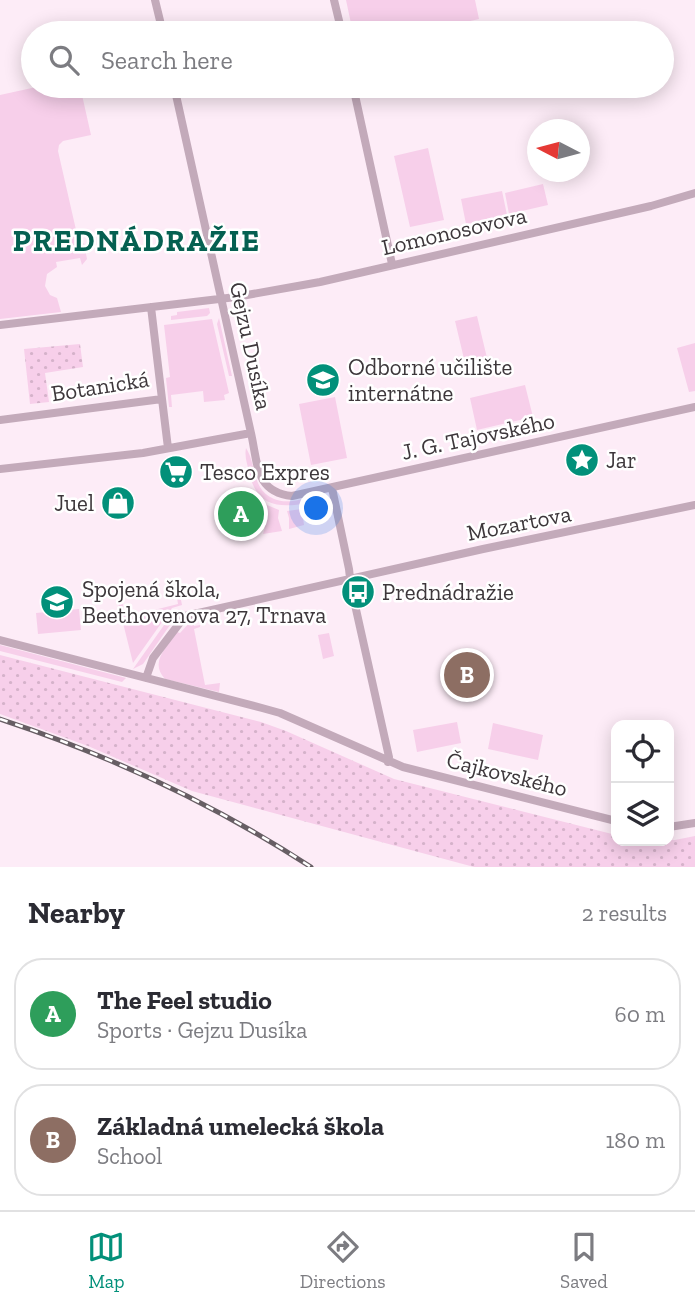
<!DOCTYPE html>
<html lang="en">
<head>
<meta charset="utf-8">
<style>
  body { margin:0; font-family:"Zilla Slab",serif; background:#f2f2f3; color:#2b2b33 }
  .controls { position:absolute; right:21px; bottom:21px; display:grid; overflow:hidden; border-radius:14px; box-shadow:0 4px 18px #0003 }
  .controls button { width:63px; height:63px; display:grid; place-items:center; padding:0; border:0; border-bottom:2px solid #e1e1e2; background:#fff; color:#2b2b33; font:35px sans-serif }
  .compass { position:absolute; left:527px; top:119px; width:63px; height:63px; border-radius:50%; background:#fff; box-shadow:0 4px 18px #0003; rotate:276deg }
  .you { position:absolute; left:317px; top:509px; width:24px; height:24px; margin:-18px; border:5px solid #fff; border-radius:50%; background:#1a73e8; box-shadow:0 0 0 10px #1a73e833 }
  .badge { display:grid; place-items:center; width:46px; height:46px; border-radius:50%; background:#02907a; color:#fff; font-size:23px; font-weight:700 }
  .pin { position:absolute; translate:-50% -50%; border:4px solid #fff; box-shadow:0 2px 7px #0006 }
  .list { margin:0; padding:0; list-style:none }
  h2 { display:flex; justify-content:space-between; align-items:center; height:91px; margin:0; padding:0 28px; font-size:30px }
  h2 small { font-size:23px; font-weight:400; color:#7c7c81 }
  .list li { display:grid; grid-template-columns:46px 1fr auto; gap:21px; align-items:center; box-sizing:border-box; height:112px; margin:0 14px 14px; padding:0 14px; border:2px solid #e1e1e2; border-radius:28px }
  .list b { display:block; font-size:26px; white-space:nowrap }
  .list p { margin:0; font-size:23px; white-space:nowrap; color:#7c7c81 }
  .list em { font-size:23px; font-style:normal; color:#7c7c81 }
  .icon { flex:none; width:38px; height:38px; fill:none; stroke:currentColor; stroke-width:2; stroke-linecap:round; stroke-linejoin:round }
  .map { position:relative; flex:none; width:695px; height:867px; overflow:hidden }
  .search { position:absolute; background:#fff; box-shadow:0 4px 18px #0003; left:21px; right:21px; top:21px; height:77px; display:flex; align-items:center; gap:18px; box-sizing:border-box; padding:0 24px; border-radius:38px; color:#7c7c81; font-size:26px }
  .sheet { height:343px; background:#fff }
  nav { display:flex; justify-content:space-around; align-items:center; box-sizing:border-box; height:98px; border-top:2px solid #e1e1e2; background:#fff; font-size:19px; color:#7c7c81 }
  nav a { display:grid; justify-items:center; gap:4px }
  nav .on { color:#02907a }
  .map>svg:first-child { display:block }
  .grass { fill:#f7cfea }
  .park { fill:url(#park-dots) }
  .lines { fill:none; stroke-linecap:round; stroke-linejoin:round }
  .street { stroke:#c3aaba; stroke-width:8 }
  .rail-casing { stroke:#675e64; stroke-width:5 }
  .rail { stroke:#fff; stroke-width:2.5; stroke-dasharray:8; stroke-linecap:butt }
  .labels { text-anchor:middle; stroke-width:5; stroke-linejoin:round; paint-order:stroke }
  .street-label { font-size:23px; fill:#3d373b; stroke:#fff }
  .poi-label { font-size:23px; fill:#3d373b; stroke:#fff; text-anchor:start }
  .district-label { font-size:30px; font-weight:bold; letter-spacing:2px; fill:#056051; stroke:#fff }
</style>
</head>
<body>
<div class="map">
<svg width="695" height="867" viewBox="0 0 695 867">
  <defs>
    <pattern id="park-dots" width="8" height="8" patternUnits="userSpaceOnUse" patternTransform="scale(1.75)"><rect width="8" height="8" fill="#f7cfea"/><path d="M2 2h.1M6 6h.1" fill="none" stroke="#d5b2ca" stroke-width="1.8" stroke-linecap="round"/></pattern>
  </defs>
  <rect width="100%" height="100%" fill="#fdecf7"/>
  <path class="grass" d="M 346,0 L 475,0 L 479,19 L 419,33 L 353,33 Z
    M 41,86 L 80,86 L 91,135 L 63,141 L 59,145 L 58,151 L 79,243 L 84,243 L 87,259 L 82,265 L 80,258 L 56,262 L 57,267 L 47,274 L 45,286 L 50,295 L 57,298 L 61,312 L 0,319 L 0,95 Z
    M 97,86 L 139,86 L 140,87 L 99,97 Z
    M 428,148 L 444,220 L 410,227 L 394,156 Z
    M 543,184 L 548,205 L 509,214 L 505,193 Z
    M 502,191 L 507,215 L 466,224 L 461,199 Z
    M 209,308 L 210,313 L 207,316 L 171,320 L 171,316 L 177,315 L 177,312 Z
    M 477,316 L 487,358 L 465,363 L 455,321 Z
    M 219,318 L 232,376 L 229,376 L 217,324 Z
    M 212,319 L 229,393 L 224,395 L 225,400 L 204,402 L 203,391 L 171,395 L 172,407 L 169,407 L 166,378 L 170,377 L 164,325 Z
    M 695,343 L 695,391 L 689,392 L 677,348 Z
    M 525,385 L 533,417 L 477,430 L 470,398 Z
    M 335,397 L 347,458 L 311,465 L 299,404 Z
    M 246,448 C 257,465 251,489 274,499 C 293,507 314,491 328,499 C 297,505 259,517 250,475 C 248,466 244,457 246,448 Z
    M 250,492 L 267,505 L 279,510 L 278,518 L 282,531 L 263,534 L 265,527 L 261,522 L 257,522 L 254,510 L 259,509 L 261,506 L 253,503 Z
    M 302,509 L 304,525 L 289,529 L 289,518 L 287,511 Z
    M 121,598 L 126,617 L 178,604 L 177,598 L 181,600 L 182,605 L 172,608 L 133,663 L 117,599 Z
    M 79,609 L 81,630 L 38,634 L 36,613 Z
    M 181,609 L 143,664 L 133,669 L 174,611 Z
    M 192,620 L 194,626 L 200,625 L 200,627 L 194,629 L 205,685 L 220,683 L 219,692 L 165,679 C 149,662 167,647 177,632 L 180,633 Z
    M 329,633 L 334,656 L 323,659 L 318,635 Z
    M 0,645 L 126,678 L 122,682 L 0,651 Z
    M 457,722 L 461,743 L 417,752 L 413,730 Z
    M 493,723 L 543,735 L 538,760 L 488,749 Z"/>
  <path class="park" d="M 80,344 L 83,367 L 45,373 L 49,402 L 30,404 L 24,349 Z
    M 0,655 L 261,722 L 286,731 L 394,779 L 616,835 L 616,841 L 675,840 L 695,836 L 695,867 L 474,867 L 192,791 L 88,746 L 0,714 Z"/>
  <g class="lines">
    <path class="street" d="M 155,0 L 163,33
      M 334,0 L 342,33
      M 174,86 L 251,433 C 258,464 255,492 292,496 L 695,407
      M 353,86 L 392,264
      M 0,325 L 236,297 L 320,282 L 651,206 L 695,193
      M 162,399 L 168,448
      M 0,420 L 162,399 L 151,307
      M 0,469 L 143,453 L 251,433
      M 332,488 L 349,569 L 351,587 L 389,757 L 388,762
      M 0,640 L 262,708 L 280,713 L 403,767 L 616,821
      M 146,678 L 153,658 L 185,616 L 483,549 L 695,505
      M 669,827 L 695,823"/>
    <g class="rail-casing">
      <path id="rail" d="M 0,719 C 109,755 214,804 311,867"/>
    </g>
    <use href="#rail" class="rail"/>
  </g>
  <defs>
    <g id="school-disc" transform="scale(1.75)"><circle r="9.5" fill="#02907a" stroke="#fff"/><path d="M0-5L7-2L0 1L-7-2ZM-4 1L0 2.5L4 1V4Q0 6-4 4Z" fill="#fff"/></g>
    <g id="sight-disc" transform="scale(1.75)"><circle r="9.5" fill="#02907a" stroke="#fff"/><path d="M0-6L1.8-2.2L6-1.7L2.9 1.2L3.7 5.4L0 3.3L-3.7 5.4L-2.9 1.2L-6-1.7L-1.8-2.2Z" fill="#fff"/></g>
    <g id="supermarket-disc" transform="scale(1.75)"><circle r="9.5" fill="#02907a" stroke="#fff"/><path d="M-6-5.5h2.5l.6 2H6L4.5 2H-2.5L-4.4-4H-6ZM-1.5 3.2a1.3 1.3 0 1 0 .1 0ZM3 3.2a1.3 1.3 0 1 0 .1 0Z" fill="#fff"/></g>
    <g id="shop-disc" transform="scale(1.75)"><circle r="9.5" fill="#02907a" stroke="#fff"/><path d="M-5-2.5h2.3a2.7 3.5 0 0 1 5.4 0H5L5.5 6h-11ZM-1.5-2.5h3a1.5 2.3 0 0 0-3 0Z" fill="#fff"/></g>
    <g id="bus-disc" transform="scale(1.75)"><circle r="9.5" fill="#02907a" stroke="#fff"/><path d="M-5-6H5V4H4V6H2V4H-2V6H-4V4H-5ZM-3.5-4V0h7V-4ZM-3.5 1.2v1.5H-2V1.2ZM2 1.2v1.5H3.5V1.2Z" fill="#fff"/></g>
  </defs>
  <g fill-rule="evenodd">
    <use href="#school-disc" x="323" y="380"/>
    <use href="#sight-disc" x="582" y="460"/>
    <use href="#supermarket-disc" x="176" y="472"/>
    <use href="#shop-disc" x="118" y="503"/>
    <use href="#bus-disc" x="358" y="592"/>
    <use href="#school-disc" x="57" y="602"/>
  </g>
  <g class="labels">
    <g class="street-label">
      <text transform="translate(454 231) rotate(-13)" y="8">Lomonosovova</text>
      <text transform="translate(251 346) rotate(78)" y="8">Gejzu Dusíka</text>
      <text transform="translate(100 386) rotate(-9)" y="8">Botanická</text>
      <text transform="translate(478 436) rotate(-12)" y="8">J. G. Tajovského</text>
      <text transform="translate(519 523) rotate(-11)" y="8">Mozartova</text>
      <text transform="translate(507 774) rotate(14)" y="8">Čajkovského</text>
    </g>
    <g class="poi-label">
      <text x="348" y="375">Odborné učilište<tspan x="348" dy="26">internátne</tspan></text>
      <text x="606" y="468">Jar</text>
      <text x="200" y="480">Tesco Expres</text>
      <text x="94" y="511" text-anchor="end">Juel</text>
      <text x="82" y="597">Spojená škola,<tspan x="82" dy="26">Beethovenova 27, Trnava</tspan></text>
      <text x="382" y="600">Prednádražie</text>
    </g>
    <g class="district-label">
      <text x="137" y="251">PREDNÁDRAŽIE</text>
    </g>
  </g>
</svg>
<div class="controls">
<button><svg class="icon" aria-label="locate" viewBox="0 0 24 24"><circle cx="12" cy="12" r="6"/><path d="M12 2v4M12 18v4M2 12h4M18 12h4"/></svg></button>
<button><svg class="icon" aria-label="layers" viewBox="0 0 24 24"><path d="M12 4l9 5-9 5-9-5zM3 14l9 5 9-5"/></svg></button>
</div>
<svg class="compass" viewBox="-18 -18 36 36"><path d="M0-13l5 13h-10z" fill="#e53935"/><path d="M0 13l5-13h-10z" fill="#7c7c81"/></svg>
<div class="you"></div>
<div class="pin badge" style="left:241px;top:514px;background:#2e9e5b">A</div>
<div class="pin badge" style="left:467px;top:675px;background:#8d6e63">B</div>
<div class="search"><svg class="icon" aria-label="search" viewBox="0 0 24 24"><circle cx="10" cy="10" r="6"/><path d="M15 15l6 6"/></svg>Search here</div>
</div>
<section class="sheet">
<h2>Nearby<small>2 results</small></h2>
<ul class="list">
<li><span class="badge" style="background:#2e9e5b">A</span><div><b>The Feel studio</b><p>Sports · Gejzu Dusíka</p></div><em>60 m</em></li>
<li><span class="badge" style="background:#8d6e63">B</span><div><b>Základná umelecká škola</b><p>School</p></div><em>180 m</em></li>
</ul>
</section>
<nav>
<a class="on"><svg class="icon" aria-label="map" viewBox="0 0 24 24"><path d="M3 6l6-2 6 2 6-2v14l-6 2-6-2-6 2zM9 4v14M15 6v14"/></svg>Map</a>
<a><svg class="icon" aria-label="directions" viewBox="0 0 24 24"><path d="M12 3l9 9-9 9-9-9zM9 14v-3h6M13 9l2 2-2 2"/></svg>Directions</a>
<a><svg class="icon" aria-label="saved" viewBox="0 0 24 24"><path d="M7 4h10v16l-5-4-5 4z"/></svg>Saved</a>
</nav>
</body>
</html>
